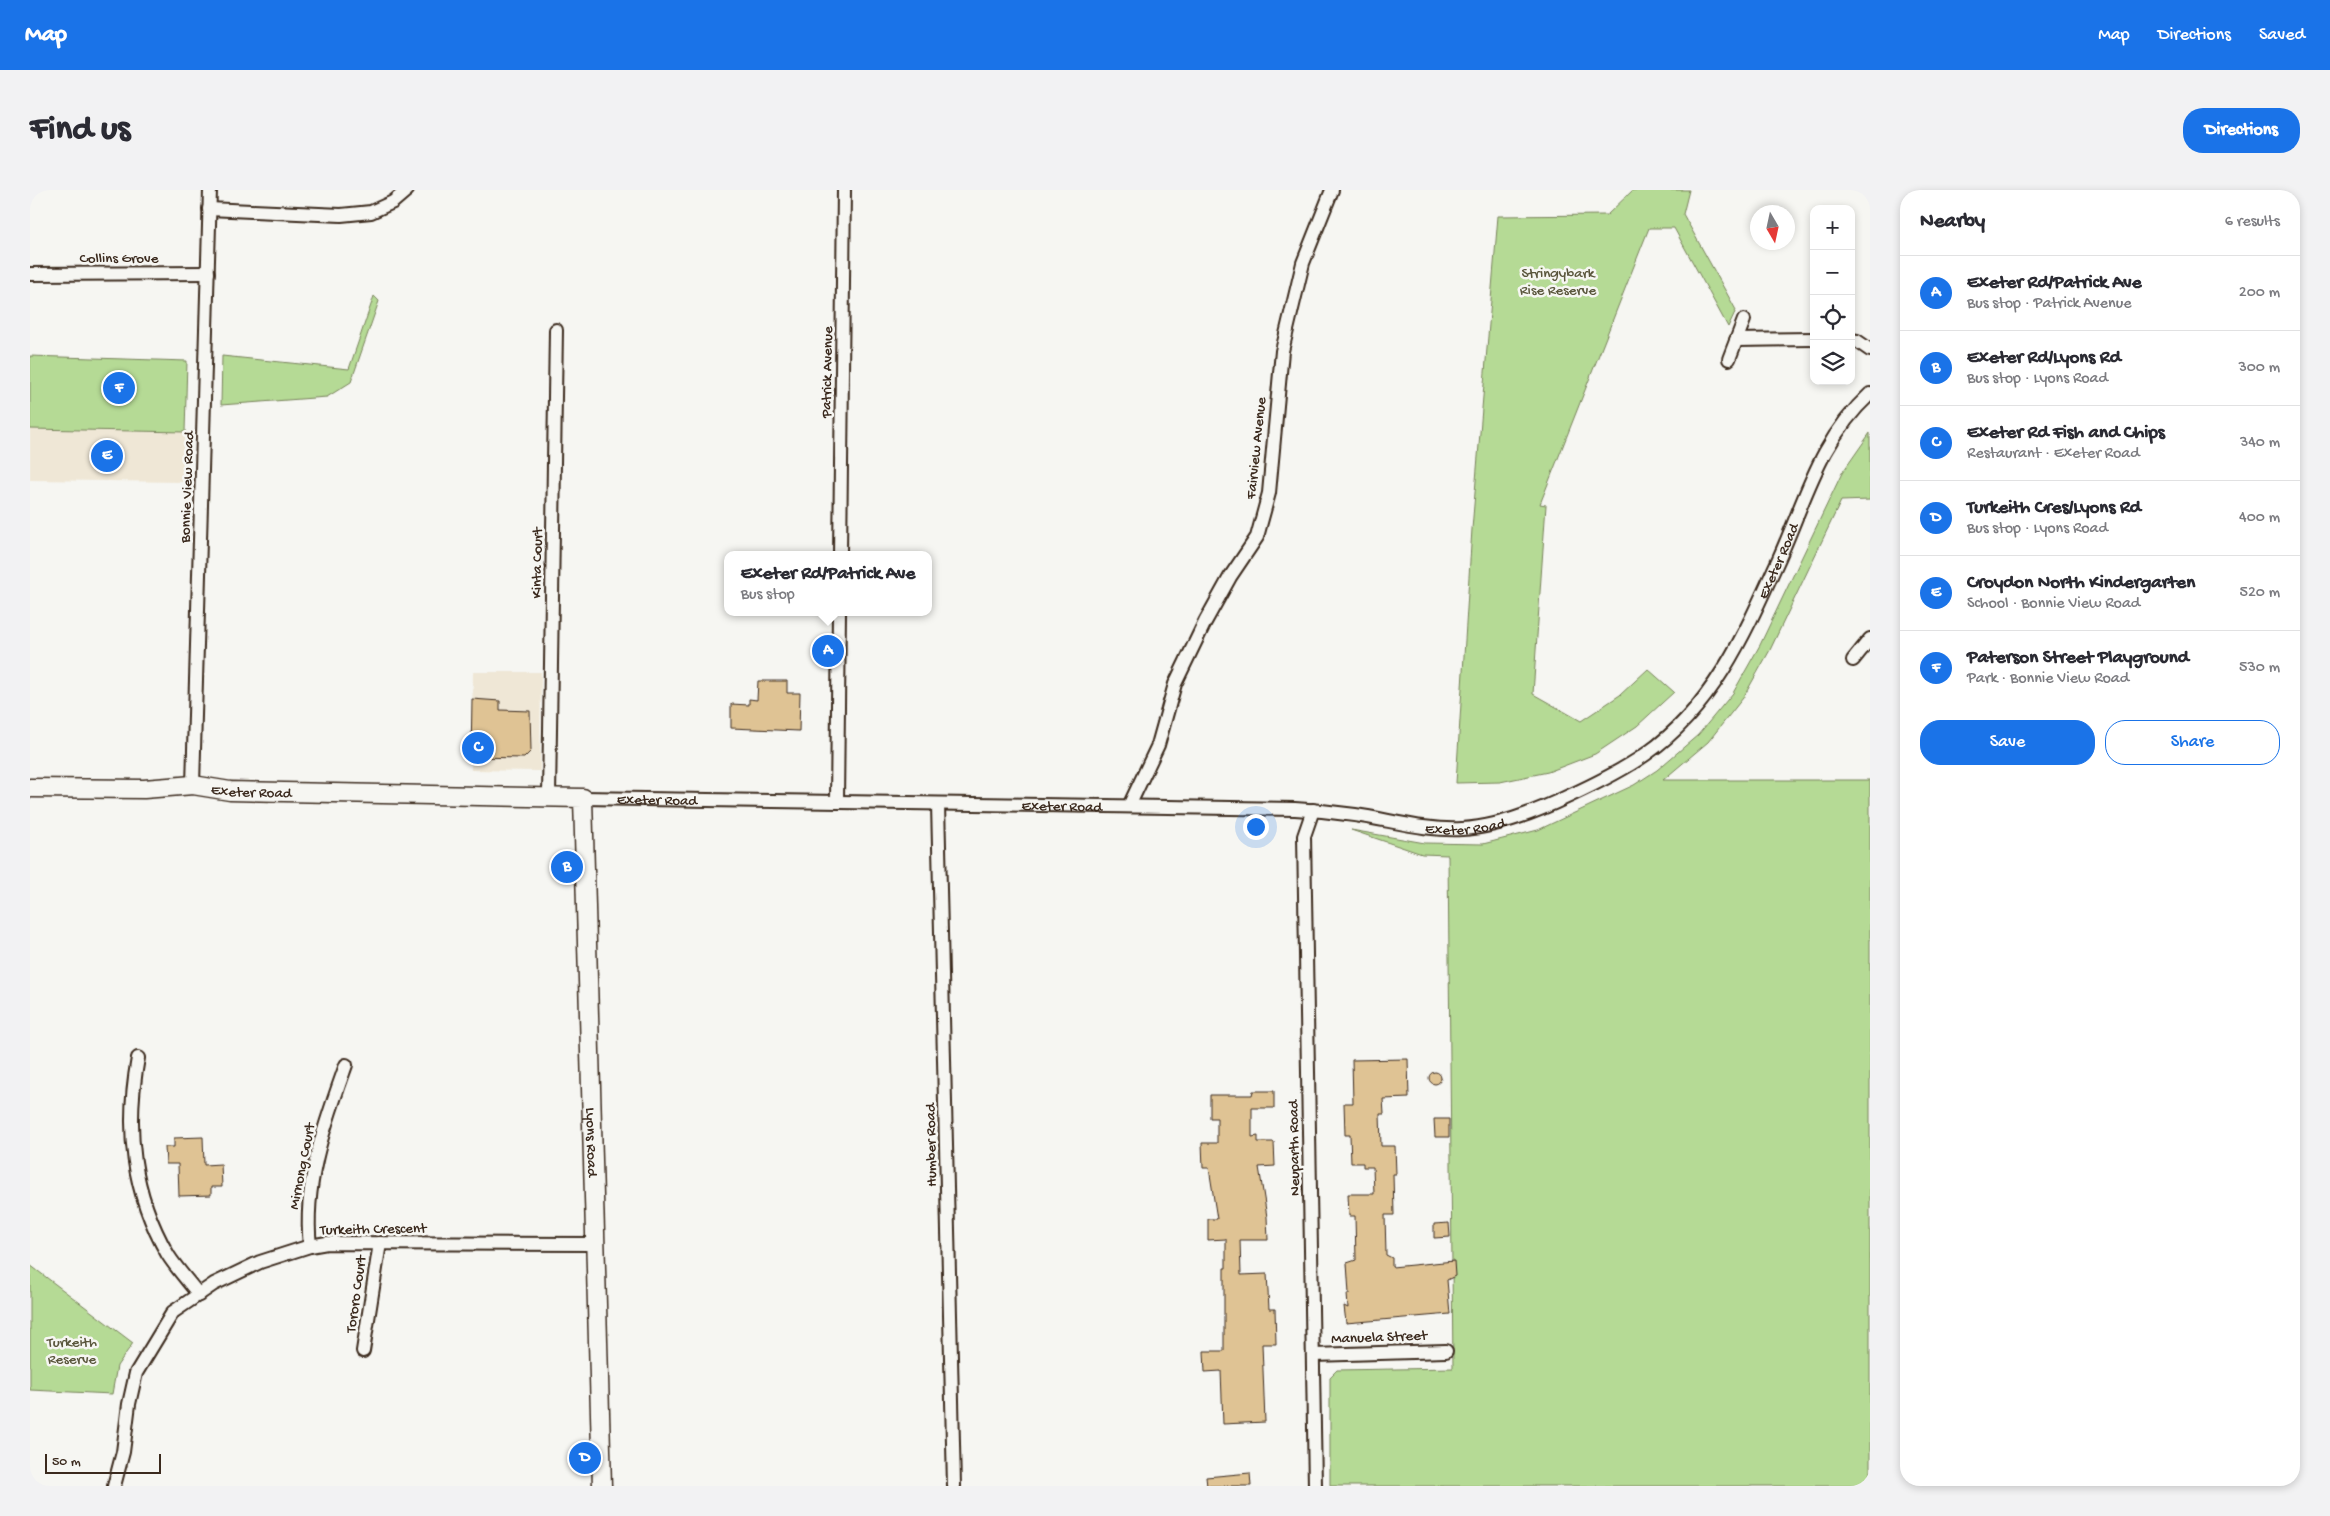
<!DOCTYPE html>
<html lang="en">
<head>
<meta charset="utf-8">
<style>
  body { margin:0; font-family:"Gochi Hand",sans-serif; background:#f2f2f3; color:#2b2b33 }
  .controls { position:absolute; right:15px; top:15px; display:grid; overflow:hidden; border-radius:10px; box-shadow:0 2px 8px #0003 }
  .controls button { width:45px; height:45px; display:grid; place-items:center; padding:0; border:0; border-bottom:1px solid #e1e1e2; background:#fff; color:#2b2b33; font:25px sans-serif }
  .compass { position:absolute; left:1720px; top:15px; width:45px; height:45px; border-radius:50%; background:#fff; box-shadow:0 2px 8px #0003; rotate:171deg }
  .scale { position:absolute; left:15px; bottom:12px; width:116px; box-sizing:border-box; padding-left:5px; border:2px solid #3b2a1e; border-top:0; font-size:14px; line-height:18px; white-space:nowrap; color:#3b2a1e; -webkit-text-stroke:4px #f6f6f2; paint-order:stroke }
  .you { position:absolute; left:1225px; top:636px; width:18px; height:18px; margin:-12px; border:4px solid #fff; border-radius:50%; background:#1a73e8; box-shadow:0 0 0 8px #1a73e833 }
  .badge { display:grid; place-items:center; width:32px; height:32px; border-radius:50%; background:#1a73e8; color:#fff; font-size:16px; font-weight:700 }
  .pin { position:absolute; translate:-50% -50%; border:2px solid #fff; box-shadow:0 1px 5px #0006 }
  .popup { position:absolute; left:694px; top:361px; width:208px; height:65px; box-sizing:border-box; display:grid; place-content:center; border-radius:10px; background:#fff; filter:drop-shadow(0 1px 4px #0005); font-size:16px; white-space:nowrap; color:#7c7c81 }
  .popup b { font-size:19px; color:#2b2b33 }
  .popup::after { content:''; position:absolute; left:50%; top:100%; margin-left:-10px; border:10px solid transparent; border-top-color:#fff }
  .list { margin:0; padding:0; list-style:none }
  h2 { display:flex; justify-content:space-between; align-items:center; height:65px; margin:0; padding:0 20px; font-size:21px }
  h2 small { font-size:16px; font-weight:400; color:#7c7c81 }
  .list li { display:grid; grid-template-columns:32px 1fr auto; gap:15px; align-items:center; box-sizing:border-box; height:75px; padding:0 20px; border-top:1px solid #e1e1e2 }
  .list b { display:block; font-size:19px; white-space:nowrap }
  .list p { margin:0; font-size:16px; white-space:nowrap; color:#7c7c81 }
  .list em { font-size:16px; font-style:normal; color:#7c7c81 }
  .actions { display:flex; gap:10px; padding:15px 20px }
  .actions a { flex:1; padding:11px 0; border:1px solid #1a73e8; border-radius:20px; text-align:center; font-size:18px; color:#1a73e8 }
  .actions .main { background:#1a73e8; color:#fff }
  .icon { flex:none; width:28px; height:28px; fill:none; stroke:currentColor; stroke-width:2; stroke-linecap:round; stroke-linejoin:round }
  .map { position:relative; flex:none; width:1840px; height:1296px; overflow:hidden; border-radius:20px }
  header { display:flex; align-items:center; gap:30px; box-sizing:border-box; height:70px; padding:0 25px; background:#1a73e8; color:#fff }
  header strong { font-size:24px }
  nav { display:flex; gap:28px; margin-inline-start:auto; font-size:18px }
  .intro { display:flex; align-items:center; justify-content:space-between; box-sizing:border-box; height:120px; padding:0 30px }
  h1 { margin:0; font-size:35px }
  .button { padding:12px 22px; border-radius:20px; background:#1a73e8; color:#fff; font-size:18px; font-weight:700 }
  main { display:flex; gap:30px; padding:0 30px }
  aside { flex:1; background:#fff; border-radius:20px; box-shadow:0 2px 8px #0003 }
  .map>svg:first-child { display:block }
  .built { fill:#efe7d6 }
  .green { fill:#b5da95; stroke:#78825a }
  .building { fill:#dfc394; stroke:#3b2a1e }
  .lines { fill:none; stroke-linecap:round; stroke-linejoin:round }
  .street-casing { stroke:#3b2a1e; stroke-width:16 }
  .secondary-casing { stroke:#3b2a1e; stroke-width:21 }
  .street { stroke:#f6f6f2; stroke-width:12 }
  .secondary { stroke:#f6f6f2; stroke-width:18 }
  .labels { text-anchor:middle; stroke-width:5; stroke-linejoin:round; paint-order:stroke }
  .street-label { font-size:15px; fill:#3b2a1e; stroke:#f6f6f2 }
  .park-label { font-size:15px; fill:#5a563c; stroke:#f6f6f2 }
</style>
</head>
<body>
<header>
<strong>Map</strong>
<nav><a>Map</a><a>Directions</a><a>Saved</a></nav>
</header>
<div class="intro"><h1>Find us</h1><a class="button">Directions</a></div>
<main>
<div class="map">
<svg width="1840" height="1296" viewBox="0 0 1840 1296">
  <rect width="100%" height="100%" fill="#f6f6f2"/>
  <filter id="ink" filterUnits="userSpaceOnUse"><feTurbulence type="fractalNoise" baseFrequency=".02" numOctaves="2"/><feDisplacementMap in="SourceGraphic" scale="10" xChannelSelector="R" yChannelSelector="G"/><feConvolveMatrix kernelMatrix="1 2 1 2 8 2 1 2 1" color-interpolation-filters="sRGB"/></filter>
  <g filter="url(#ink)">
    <path class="built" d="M 0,239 L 155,242 L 153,292 L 0,290 Z
      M 443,482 L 511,482 L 510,581 L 441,580 Z"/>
    <path class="green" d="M 1603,0 L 1659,0 L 1653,24 L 1706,120 L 1698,137 L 1644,38 L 1619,38 L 1510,314 L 1516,315 L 1503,504 L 1551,531 L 1590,505 L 1618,479 L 1644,502 L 1607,536 L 1565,564 L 1518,582 L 1470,592 L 1426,593 L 1442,339 L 1468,26 L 1577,25 Z
      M 344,106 L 349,111 L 321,192 L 297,207 L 191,215 L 192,166 L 319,179 Z
      M 0,166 L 157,171 L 155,242 L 0,239 Z
      M 1840,243 L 1840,310 L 1811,311 L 1740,460 L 1713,508 L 1678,552 L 1633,590 L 1840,590 L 1840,1296 L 1300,1296 L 1300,1187 L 1307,1180 L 1423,1178 L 1418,665 L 1392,664 L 1321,640 L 1395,653 L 1453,654 L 1508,640 L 1604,595 L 1627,580 L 1668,545 L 1703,503 L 1730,455 L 1812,283 Z
      M 0,1075 L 103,1153 L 87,1176 L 82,1204 L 0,1200 Z"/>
    <path class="building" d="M 728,491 L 757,491 L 757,503 L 770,503 L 769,541 L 701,538 L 701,514 L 719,515 L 719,509 L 727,510 Z
      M 442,509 L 470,511 L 470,520 L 500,521 L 501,561 L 494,568 L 441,567 Z
      M 1378,869 L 1379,908 L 1353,909 L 1354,924 L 1350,924 L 1351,956 L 1365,956 L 1366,984 L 1363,984 L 1364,1025 L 1355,1025 L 1356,1065 L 1362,1068 L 1362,1077 L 1424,1071 L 1425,1086 L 1417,1090 L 1420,1124 L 1316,1133 L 1314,1116 L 1318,1118 L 1317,1104 L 1319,1104 L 1317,1073 L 1326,1070 L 1325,1026 L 1319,1026 L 1318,1004 L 1344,1004 L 1343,977 L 1333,977 L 1333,973 L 1321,973 L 1320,945 L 1315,945 L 1314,913 L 1323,913 L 1322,870 Z
      M1399 888a6 6 0 1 1 12 0a6 6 0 1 1-12 0Z
      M 1223,901 L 1244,901 L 1244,918 L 1222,918 L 1222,947 L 1228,946 L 1228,952 L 1244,952 L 1245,976 L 1229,977 L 1237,1027 L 1238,1050 L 1210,1050 L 1211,1085 L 1237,1084 L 1239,1119 L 1245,1119 L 1246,1154 L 1232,1154 L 1235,1232 L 1193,1234 L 1191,1181 L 1175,1182 L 1174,1161 L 1194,1161 L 1194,1078 L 1196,1078 L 1196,1049 L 1178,1050 L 1178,1029 L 1187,1029 L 1179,978 L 1173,978 L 1172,953 L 1187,953 L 1187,928 L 1180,928 L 1180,905 L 1222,905 Z
      M 1404,929 L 1419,929 L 1419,947 L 1405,947 Z
      M 173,947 L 174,975 L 191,974 L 192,997 L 181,997 L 181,1005 L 149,1006 L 148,974 L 136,974 L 135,957 L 144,957 L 144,948 Z
      M 1419,1033 L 1420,1047 L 1404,1048 L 1404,1034 Z
      M 1220,1283 L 1221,1296 L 1177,1296 L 1176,1287 Z"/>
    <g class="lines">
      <g class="street-casing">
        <g id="street">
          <path d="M 179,19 L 311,25 L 341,22 L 363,12 L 377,0"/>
          <path d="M 0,84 L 178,83"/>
          <path d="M 1706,150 L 1784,149"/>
          <path d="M 1821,150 L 1827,151 L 1840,160"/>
          <path d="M 1699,169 L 1714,130"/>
          <path d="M 810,365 L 814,0"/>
          <path d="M 1823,470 L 1840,449"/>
          <path d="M 163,595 L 180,0"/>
          <path d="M 519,607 L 526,140"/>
          <path id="s1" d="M 553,608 L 1265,619 C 1285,620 1305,622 1325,625 C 1361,630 1395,641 1432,639 C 1469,637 1506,622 1539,606 C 1565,594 1592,581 1616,564 C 1682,518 1714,446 1746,375 C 1775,313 1787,253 1840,204"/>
          <path d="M 807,612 L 809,422"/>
          <path d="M 908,614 L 924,1296"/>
          <path d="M 1099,616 L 1128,555 L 1145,494 L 1175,432 L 1200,387 L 1227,347 L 1239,303 L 1252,161 L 1273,73 L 1302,0"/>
          <path d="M 1283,620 L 1274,646 L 1285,1296"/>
          <path d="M 108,868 C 95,939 102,1002 138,1065 C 147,1079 159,1092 169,1105"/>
          <path d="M 280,1056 C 273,992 295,934 316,875"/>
          <path d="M 333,1161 L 350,1053"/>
          <path d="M 1283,1165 L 1416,1161"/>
          <path d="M 84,1296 L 93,1262 L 99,1214 L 106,1183 L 143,1122 L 184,1094 L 230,1072 L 280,1056 L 297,1053 L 566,1054"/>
        </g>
      </g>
      <g class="secondary-casing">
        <g id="secondary">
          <path id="s2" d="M 0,598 L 114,599 L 163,595 L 200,601 L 553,608 L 572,1296"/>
        </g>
      </g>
      <use href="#street" class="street"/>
      <use href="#secondary" class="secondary"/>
    </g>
  </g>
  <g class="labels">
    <g class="street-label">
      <text x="89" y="72">Collins Grove</text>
      <text transform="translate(796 182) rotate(-89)" y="5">Patrick Avenue</text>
      <text transform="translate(1225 258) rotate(-84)" y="5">Fairview Avenue</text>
      <text transform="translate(156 297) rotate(-88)" y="5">Bonnie View Road</text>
      <text dy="5" stroke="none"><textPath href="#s1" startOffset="1318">Exeter Road</textPath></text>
      <text transform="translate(506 373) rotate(-89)" y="5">Kinta Court</text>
      <text dy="5" stroke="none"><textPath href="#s2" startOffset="222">Exeter Road</textPath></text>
      <text dy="5" stroke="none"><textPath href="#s1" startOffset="74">Exeter Road</textPath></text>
      <text dy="5" stroke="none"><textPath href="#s1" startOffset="479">Exeter Road</textPath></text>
      <text dy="5" stroke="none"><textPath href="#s1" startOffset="884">Exeter Road</textPath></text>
      <text dy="5" stroke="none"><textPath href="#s2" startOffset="898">Lyons Road</textPath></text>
      <text transform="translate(900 955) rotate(-91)" y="5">Humber Road</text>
      <text transform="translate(1263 958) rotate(-91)" y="5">Neuparth Road</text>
      <text transform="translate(271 976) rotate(-79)" y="5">Mirnong Court</text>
      <text transform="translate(343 1038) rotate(-1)" y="5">Turkeith Crescent</text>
      <text transform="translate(325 1104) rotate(-82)" y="5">Tororo Court</text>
      <text transform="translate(1349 1146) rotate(-2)" y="5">Manuela Street</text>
    </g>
    <g class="park-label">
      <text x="1528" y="87">Stringybark<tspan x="1528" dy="17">Rise Reserve</tspan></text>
      <text x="42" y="1156">Turkeith<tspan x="42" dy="17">Reserve</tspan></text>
    </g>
  </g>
</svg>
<div class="controls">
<button>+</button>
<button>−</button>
<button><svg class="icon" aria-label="locate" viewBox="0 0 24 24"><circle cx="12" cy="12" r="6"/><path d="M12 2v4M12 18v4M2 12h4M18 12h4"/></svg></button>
<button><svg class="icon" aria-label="layers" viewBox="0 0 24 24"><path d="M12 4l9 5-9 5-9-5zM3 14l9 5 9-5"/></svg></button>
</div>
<svg class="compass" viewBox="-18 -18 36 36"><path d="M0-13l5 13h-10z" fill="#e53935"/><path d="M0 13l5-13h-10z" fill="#7c7c81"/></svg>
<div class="scale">50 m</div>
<div class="you"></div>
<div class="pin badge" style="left:798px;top:461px">A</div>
<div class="popup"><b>Exeter Rd/Patrick Ave</b>Bus stop</div>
<div class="pin badge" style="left:537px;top:677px">B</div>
<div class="pin badge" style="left:448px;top:558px">C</div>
<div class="pin badge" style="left:555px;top:1268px">D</div>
<div class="pin badge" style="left:77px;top:266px">E</div>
<div class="pin badge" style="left:89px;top:198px">F</div>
</div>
<aside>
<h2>Nearby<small>6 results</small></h2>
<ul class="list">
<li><span class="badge">A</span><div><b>Exeter Rd/Patrick Ave</b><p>Bus stop · Patrick Avenue</p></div><em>200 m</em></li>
<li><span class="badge">B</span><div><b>Exeter Rd/Lyons Rd</b><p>Bus stop · Lyons Road</p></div><em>300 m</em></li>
<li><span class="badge">C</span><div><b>Exeter Rd Fish and Chips</b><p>Restaurant · Exeter Road</p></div><em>340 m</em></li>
<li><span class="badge">D</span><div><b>Turkeith Cres/Lyons Rd</b><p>Bus stop · Lyons Road</p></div><em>400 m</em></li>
<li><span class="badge">E</span><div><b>Croydon North Kindergarten</b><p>School · Bonnie View Road</p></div><em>520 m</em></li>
<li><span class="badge">F</span><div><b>Paterson Street Playground</b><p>Park · Bonnie View Road</p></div><em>530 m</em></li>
</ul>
<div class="actions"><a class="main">Save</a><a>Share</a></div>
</aside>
</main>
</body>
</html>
